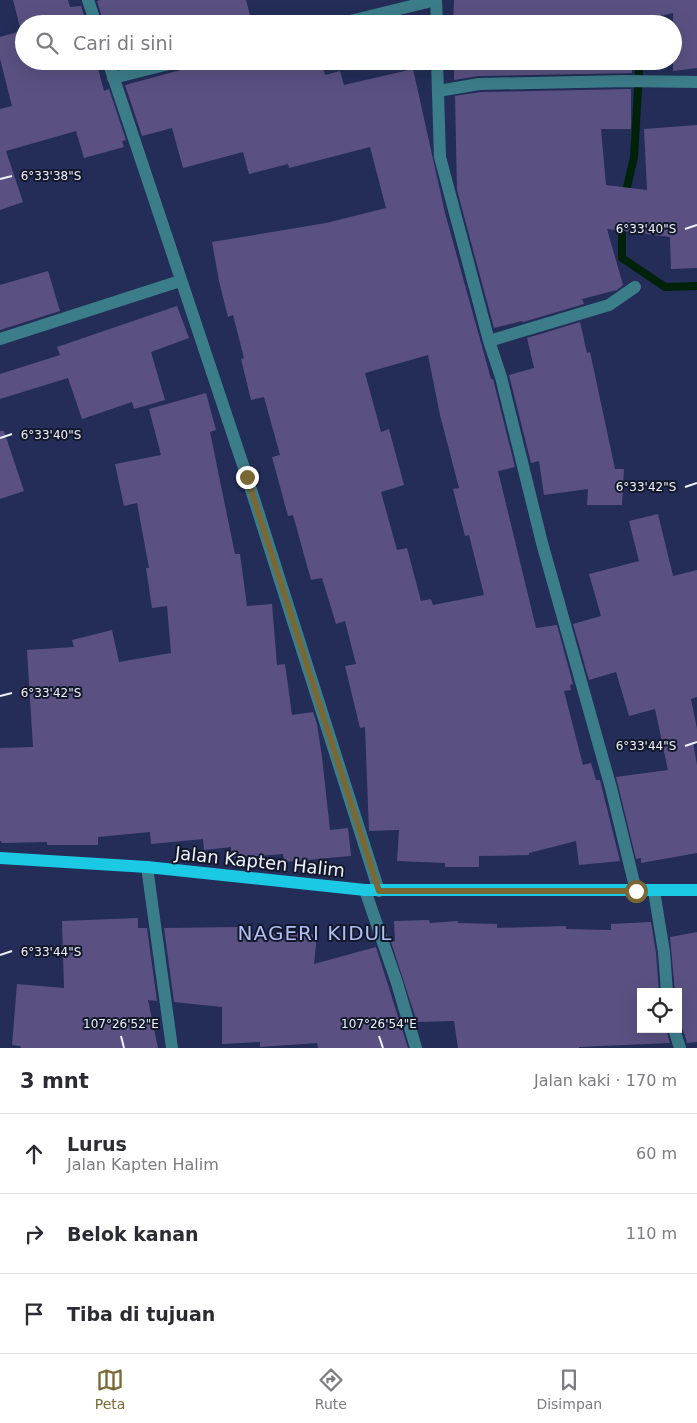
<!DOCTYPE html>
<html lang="id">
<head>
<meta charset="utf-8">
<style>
  body { margin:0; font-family:"DejaVu Sans",sans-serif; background:#f2f2f3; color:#2b2b33 }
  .controls { position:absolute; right:15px; bottom:15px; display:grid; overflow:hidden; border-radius:0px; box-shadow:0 5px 20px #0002 }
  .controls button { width:45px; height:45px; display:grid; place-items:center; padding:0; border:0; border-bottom:1px solid #e1e1e2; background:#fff; color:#2b2b33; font:25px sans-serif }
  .stop { position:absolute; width:15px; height:15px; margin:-11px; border:4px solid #796833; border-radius:50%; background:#fff }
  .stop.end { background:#796833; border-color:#fff; box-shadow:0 1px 5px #0008 }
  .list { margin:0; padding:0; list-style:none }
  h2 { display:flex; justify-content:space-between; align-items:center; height:65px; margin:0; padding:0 20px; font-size:21px }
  h2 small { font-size:16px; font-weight:400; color:#7c7c81 }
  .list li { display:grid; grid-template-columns:32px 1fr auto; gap:15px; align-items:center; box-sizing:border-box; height:80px; padding:0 20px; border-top:1px solid #e1e1e2 }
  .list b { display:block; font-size:19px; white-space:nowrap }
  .list p { margin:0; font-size:16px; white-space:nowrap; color:#7c7c81 }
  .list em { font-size:16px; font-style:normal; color:#7c7c81 }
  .icon { flex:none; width:28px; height:28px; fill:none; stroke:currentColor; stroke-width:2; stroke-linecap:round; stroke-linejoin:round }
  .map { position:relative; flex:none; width:697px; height:1048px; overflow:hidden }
  .search { position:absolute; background:#fff; box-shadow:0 5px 20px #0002; left:15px; right:15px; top:15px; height:55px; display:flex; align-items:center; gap:12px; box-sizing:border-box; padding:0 18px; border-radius:28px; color:#7c7c81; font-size:19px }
  .sheet { height:305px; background:#fff }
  nav { display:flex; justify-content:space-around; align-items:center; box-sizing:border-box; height:70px; border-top:1px solid #e1e1e2; background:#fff; font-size:14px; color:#7c7c81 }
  nav a { display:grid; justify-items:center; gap:2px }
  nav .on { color:#796833 }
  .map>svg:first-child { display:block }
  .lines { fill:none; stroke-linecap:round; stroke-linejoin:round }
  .stream { stroke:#00220b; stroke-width:8 }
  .building { fill:#5a5182; fill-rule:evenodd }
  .minor { stroke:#3c7d8a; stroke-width:12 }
  .primary { stroke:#1bc9e4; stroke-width:12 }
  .route { stroke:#796833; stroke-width:6 }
  .ticks { fill:none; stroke:#eff2fd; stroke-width:2 }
  .labels { text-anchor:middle; stroke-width:4; stroke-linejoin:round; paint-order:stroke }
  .street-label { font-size:18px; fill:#eff2fd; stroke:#12172a }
  .quarter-label { font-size:20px; letter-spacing:1px; fill:#afbff4; stroke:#12172a }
  .ticks-label { font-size:12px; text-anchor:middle; fill:#eff2fd; stroke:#12172a; stroke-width:4; stroke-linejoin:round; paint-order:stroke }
</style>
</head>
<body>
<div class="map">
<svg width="697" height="1048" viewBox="0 0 697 1048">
  <rect width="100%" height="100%" fill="#232d57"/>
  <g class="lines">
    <path class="stream" d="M 636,24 L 634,8 L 636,0
      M 625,196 L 634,157 L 639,73 L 638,61
      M 622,222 L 622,258 L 665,287 L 697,286"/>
  </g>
  <path class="building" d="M 13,0 L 68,0 L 70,7 L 81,6 L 87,24 L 24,24 L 24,61 L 96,61 L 104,91 L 109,89 L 126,140 L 122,141 L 124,147 L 84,158 L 76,131 L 6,151 L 23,202 L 0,210 L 0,109 L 12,106 L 0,59 L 0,37 L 21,31 Z
    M 101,0 L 246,0 L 251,19 L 232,24 L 104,24 L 97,1 Z
    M 454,0 L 697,0 L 697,68 L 673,71 L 673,13 L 626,24 L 453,24 Z
    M 214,61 L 321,61 L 325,75 L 340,71 L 344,85 L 413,69 L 445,213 L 491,379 L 493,379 L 515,467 L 498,471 L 536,628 L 557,625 L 573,684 L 570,685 L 571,690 L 564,691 L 583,765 L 591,763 L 596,780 L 600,780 L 620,861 L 579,865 L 576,841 L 529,853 L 529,855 L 479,856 L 479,867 L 445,867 L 445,863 L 397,861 L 399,830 L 369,831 L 365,727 L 360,728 L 345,666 L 356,664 L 345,621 L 336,624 L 322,578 L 311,580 L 293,515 L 288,516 L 272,457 L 280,455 L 264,397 L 251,400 L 241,359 L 244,358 L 233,315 L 228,317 L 219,281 L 212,242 L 326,223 L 386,208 L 370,147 L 289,168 L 288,164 L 249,174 L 243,152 L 183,168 L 172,128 L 142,136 L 125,85 ZM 428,355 L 440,415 L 459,488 L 453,489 L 465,536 L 469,535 L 484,595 L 433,605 L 431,599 L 421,601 L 407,548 L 397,550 L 381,492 L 404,485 L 389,429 L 381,432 L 365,373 Z
    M 454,61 L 632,61 L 632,73 L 479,76 L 454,80 Z
    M 631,89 L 631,129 L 601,129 L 606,185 L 647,190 L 644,129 L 697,125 L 697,268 L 671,269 L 670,237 L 607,229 L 623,285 L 617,290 L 582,299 L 584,304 L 523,322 L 522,321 L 494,328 L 457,190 L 455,96 L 480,92 Z
    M 48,271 L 60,311 L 0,330 L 0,285 Z
    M 177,306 L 189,338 L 151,352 L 165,400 L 134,409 L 132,402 L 82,419 L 68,378 L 0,399 L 0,374 L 60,355 L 57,347 Z
    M 580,322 L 587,353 L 590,352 L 615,469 L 624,469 L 622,505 L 587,505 L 588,489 L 544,495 L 539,461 L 531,463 L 509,375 L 534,368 L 527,338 Z
    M 206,393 L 216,430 L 210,432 L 235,554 L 240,554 L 247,606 L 272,604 L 277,665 L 285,664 L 292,715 L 313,712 L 317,724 L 322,757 L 330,830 L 348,828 L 351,856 L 284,862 L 283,854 L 232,858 L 231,847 L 204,850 L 203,839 L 151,844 L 150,832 L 98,837 L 98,845 L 47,845 L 47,842 L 2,843 L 1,841 L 0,841 L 0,748 L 33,747 L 27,650 L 74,647 L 72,640 L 112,630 L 119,662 L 171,653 L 167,606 L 152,608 L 146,568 L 149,568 L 137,503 L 124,506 L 115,464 L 161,455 L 149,409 Z
    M 0,431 L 4,431 L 24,491 L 0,499 Z
    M 658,514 L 673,576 L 697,570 L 697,697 L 691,699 L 697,729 L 697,741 L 693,742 L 697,765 L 697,853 L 641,863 L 641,858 L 636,859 L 616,777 L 668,770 L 655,709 L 629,716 L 616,672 L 589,680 L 573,624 L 601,616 L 589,574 L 639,561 L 629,521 Z
    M 138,918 L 138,928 L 147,928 L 157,1001 L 148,1000 L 158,1048 L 21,1048 L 20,1046 L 12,1045 L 17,984 L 64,988 L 62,921 Z
    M 429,920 L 430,923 L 458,921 L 458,923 L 497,924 L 497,928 L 566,926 L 566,929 L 611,930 L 611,924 L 651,922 L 656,953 L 659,992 L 641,992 L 641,1029 L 666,1029 L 670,1043 L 579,1047 L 579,1048 L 458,1048 L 454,1021 L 417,1022 L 391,942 L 395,941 L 394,921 Z
    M 239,927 L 239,933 L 293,935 L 293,932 L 317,935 L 314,964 L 376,947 L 408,1048 L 318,1048 L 317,1043 L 260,1047 L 260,1042 L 222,1044 L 222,1007 L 174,1002 L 164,928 Z
    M 697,932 L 697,1042 L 687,1043 L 682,1027 L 678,1022 L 678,992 L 675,992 L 670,937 Z"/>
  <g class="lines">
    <path class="minor" d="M 88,0 L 96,24
      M 436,0 L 437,24
      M 338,24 L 436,0
      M 108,61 L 247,477 L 379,891
      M 437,61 L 440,157 L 489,341 L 501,377 L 542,543 L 611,788 L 636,891
      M 113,78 L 181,61
      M 438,91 L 479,84 L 626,81 L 697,82
      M 0,339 L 180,281
      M 489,341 L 609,305 L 635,287
      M 147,867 L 172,1048
      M 365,890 L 397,983 L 416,1048
      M 654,891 L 664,952 L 667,992
      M 674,1029 L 680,1048"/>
    <path class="primary" d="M 0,858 L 147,867 L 365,890 L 697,890"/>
  </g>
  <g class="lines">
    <path class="route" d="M 247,477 L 379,891 L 636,891"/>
  </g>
  <path class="ticks" d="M 0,179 L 12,176M 685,229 L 697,225M 0,438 L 12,434M 685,487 L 697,483M 0,696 L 12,693M 685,746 L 697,742M 0,955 L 12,951M 121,1036 L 124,1048M 379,1036 L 383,1048"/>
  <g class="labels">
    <g class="street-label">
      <text transform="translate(260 862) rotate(6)" y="6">Jalan Kapten Halim</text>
    </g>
    <g class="quarter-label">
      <text x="315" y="940">NAGERI KIDUL</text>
    </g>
  </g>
  <g class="ticks-label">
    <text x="51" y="180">6°33'38"S</text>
    <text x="646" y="233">6°33'40"S</text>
    <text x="51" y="439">6°33'40"S</text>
    <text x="646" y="491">6°33'42"S</text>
    <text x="51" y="697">6°33'42"S</text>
    <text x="646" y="750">6°33'44"S</text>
    <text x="51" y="956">6°33'44"S</text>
    <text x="121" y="1028">107°26'52"E</text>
    <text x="379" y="1028">107°26'54"E</text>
  </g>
</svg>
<div class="controls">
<button><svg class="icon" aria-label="locate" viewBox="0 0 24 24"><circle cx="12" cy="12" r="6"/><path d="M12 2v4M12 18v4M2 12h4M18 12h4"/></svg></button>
</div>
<div class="stop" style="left:636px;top:891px"></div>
<div class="stop end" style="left:247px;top:477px"></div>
<div class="search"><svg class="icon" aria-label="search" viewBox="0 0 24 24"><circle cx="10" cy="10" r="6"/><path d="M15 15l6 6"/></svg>Cari di sini</div>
</div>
<section class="sheet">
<h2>3 mnt<small>Jalan kaki · 170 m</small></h2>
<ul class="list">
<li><svg class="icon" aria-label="ahead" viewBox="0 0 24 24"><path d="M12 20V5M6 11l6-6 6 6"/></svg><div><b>Lurus</b><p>Jalan Kapten Halim</p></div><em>60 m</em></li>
<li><svg class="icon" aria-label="right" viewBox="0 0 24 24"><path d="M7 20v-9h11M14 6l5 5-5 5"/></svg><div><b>Belok kanan</b></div><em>110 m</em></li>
<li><svg class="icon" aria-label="arrive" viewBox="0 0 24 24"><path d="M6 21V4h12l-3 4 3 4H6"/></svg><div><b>Tiba di tujuan</b></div></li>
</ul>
</section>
<nav>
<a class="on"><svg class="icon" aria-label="map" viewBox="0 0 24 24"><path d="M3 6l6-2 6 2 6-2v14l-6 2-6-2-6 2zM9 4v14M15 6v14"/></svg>Peta</a>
<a><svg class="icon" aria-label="directions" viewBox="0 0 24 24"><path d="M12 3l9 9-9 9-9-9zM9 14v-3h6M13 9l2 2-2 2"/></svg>Rute</a>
<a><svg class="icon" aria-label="saved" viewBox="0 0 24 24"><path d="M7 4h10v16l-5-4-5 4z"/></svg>Disimpan</a>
</nav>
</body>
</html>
